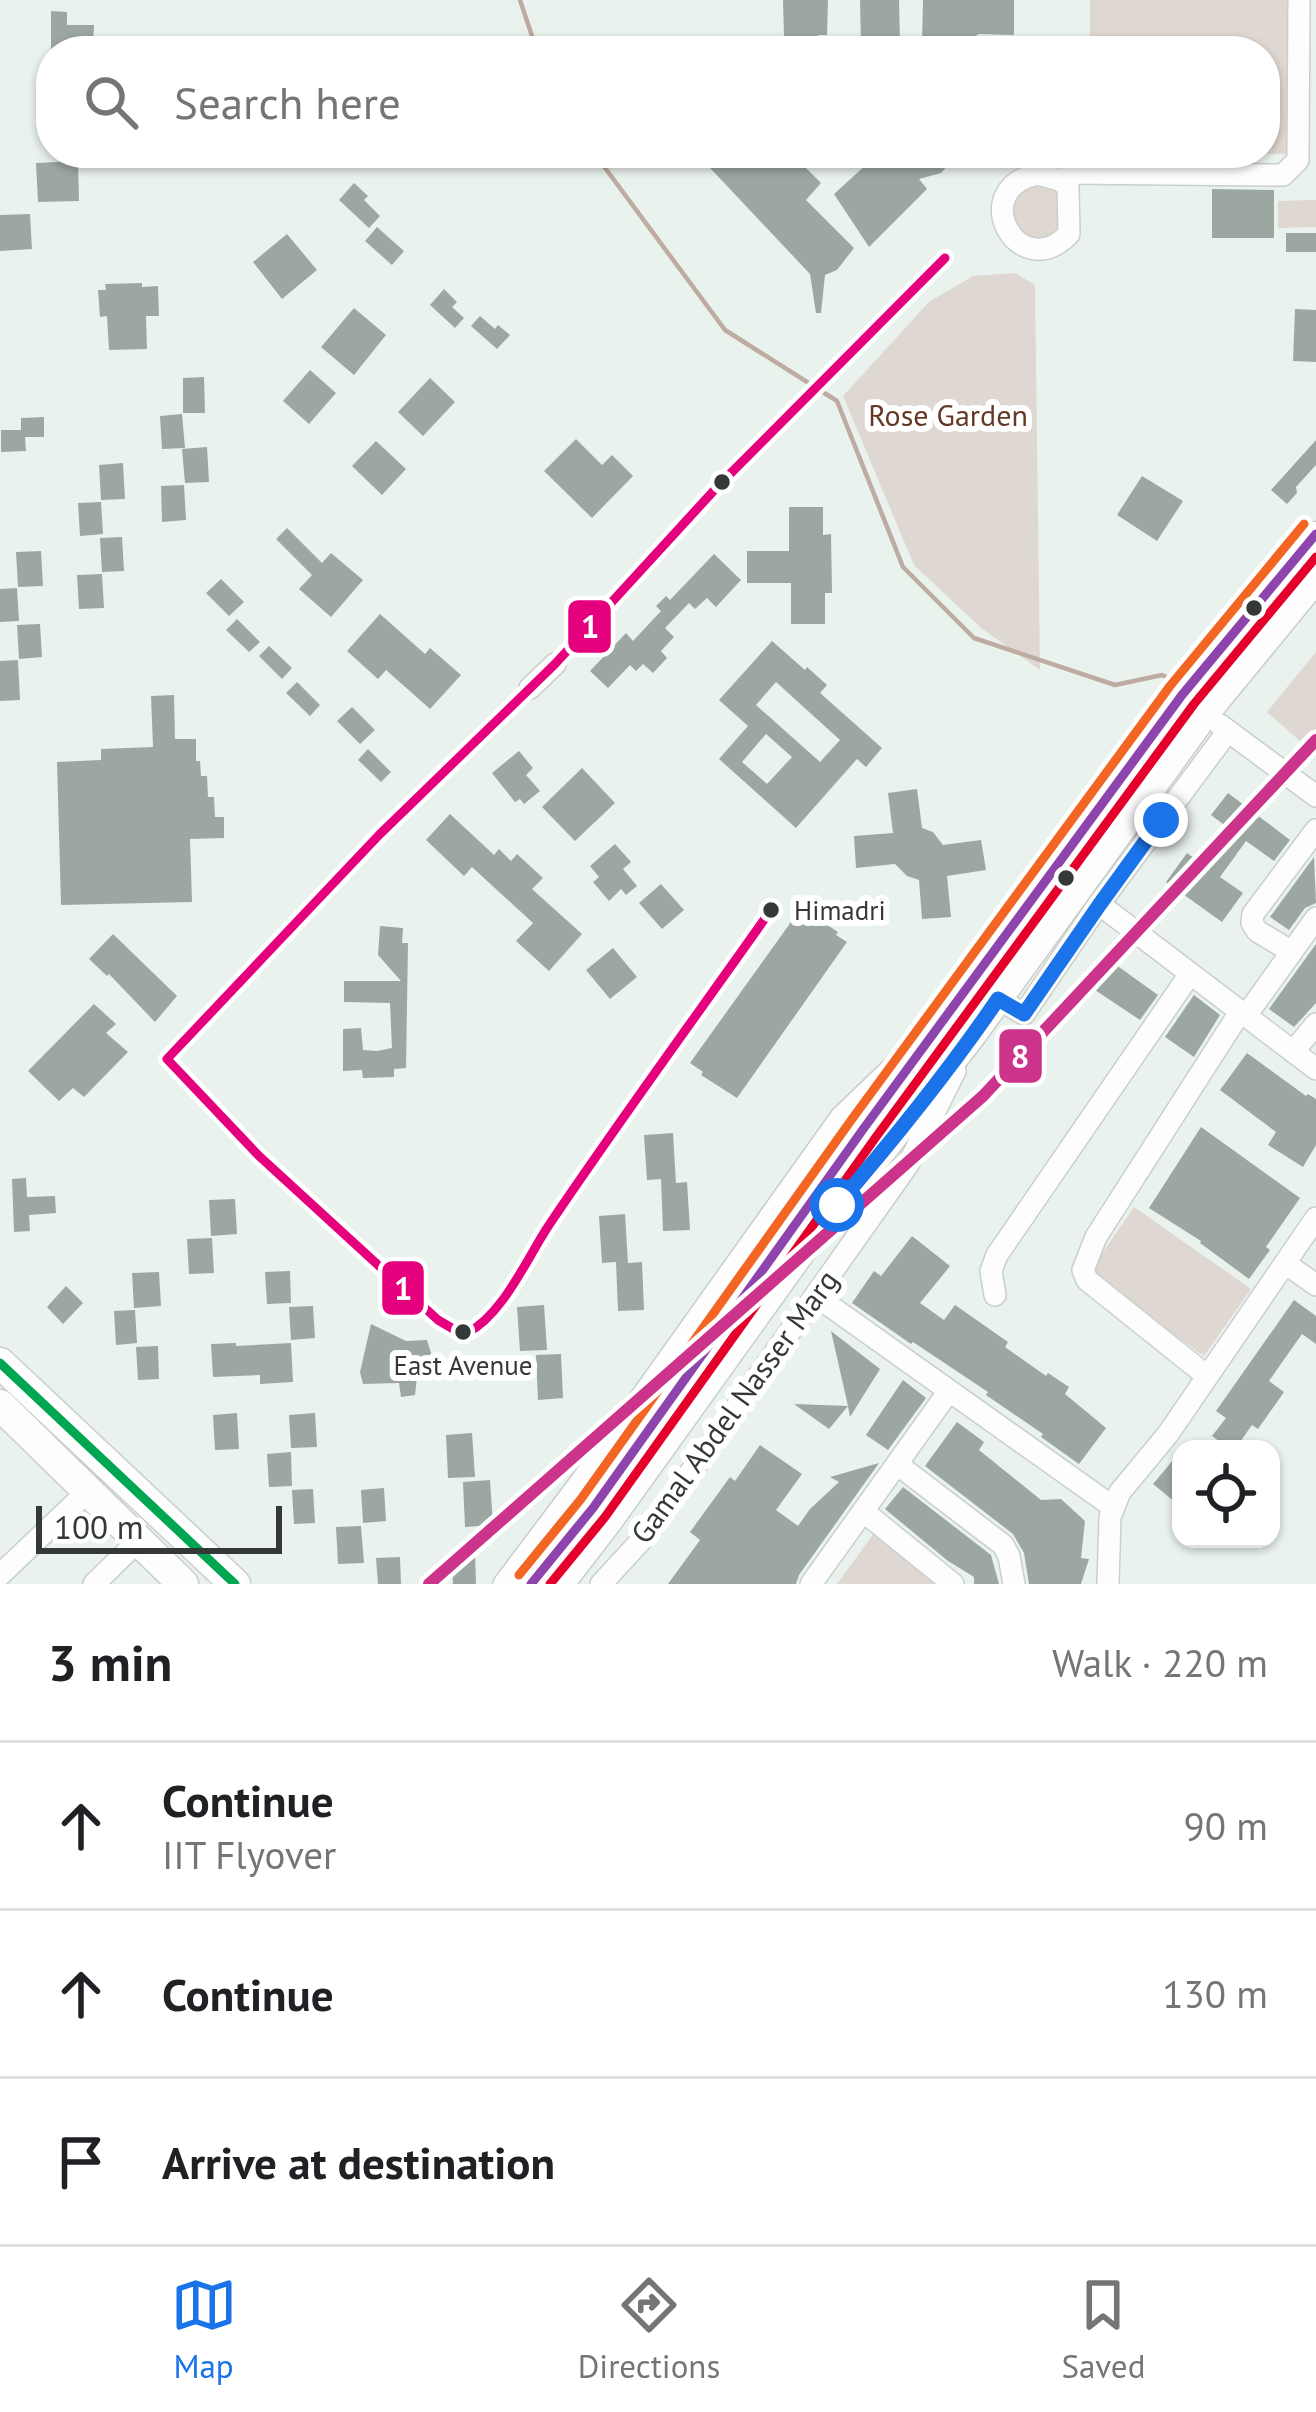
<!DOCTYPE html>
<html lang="en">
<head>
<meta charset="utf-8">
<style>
  body { margin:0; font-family:"PT Sans",sans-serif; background:#f6f6f6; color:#202124 }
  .controls { position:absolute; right:36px; bottom:36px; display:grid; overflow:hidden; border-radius:24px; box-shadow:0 3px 9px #0004 }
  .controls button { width:108px; height:108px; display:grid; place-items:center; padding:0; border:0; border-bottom:3px solid #e0e0e0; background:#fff; color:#202124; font:60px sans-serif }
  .scale { position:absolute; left:36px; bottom:30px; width:246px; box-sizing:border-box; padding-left:12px; border:6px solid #343937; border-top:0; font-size:33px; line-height:42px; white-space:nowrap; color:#343937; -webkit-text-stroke:9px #fff; paint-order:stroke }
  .stop { position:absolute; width:36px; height:36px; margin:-27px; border:9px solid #1a73e8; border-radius:50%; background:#fff }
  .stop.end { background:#1a73e8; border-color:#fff; box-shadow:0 3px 12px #0008 }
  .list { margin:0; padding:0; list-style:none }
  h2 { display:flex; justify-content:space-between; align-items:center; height:156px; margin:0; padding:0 48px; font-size:51px }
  h2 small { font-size:39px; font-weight:400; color:#757577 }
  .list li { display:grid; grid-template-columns:78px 1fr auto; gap:36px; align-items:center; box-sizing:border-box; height:168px; padding:0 48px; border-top:3px solid #e0e0e0 }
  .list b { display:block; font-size:45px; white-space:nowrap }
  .list p { margin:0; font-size:39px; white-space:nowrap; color:#757577 }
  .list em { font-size:39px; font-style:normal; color:#757577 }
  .icon { flex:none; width:66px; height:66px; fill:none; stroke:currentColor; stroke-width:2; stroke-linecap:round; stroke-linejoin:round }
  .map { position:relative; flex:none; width:1316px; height:1584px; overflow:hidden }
  .search { position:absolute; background:#fff; box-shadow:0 3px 9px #0004; left:36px; right:36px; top:36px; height:132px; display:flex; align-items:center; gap:30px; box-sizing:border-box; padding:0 42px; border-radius:48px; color:#757577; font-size:45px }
  .sheet { height:660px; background:#fff }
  nav { display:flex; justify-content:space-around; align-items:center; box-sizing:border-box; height:168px; border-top:3px solid #e0e0e0; background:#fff; font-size:33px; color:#757577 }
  nav a { display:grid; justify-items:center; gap:6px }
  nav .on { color:#1a73e8 }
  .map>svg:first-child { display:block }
  .green { fill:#dfd7d1 }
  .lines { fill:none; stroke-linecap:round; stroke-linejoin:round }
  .stream { stroke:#beaba1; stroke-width:4.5 }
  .building { fill:#9da7a2; fill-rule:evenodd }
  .minor-casing { stroke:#c9cfcc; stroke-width:24 }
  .major-casing { stroke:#c9cfcc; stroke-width:27 }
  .highway-casing { stroke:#c9cfcc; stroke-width:33 }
  .minor { stroke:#fcfdfc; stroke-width:21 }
  .major { stroke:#fcfdfc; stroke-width:24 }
  .highway { stroke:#fcfdfc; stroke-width:30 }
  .major-bridge-casing { stroke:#c9cfcc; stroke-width:27; stroke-linecap:butt }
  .major-bridge { stroke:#fcfdfc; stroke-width:24 }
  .bus-1-casing { stroke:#fff; stroke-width:18 }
  .bus-2-casing { stroke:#fff; stroke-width:18 }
  .bus-3-casing { stroke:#fff; stroke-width:18 }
  .bus-4-casing { stroke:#fff; stroke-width:18 }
  .bus-5-casing { stroke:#fff; stroke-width:18 }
  .bus-1 { stroke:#8e44ad; stroke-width:9 }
  .bus-2 { stroke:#e4002b; stroke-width:9 }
  .bus-3 { stroke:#f26522; stroke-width:9 }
  .bus-4 { stroke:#e5007d; stroke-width:9 }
  .bus-5 { stroke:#00a651; stroke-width:9 }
  .metro-1-casing { stroke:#fff; stroke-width:21 }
  .metro-1 { stroke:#cc338b; stroke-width:12 }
  .route { stroke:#1a73e8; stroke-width:15 }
  .bus-dot { fill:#343937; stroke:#fff; stroke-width:4.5 }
  .labels { text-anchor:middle; stroke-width:12; stroke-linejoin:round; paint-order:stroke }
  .bus-label { font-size:27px; fill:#343937; stroke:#fff; text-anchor:start }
  .park-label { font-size:30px; fill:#643724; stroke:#fff }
  .street-label { font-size:30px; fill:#343937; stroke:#fff }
  .line-badge { stroke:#fff; stroke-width:4.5 }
  .badge-label { font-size:33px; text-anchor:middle; font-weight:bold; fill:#fff }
</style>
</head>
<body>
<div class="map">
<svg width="1316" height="1584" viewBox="0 0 1316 1584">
  <rect width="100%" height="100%" fill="#eaf2ee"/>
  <path class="green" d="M 1090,0 L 1293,0 L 1294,154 L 1090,155 L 1265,153 L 1265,51 L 1090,51 Z
    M 1032,180 L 1063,189 L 1063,230 L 1043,241 L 1022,235 L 1010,216 L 1014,194 Z
    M 1316,200 L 1316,227 L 1278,228 L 1278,201 Z
    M 1015,273 L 1035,285 L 1040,670 L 981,628 L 914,565 L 843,396 L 929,302 L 973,276 Z
    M 1316,652 L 1316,755 L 1267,712 Z
    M 1134,1207 L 1251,1289 L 1204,1356 L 1088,1274 Z
    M 877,1529 L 943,1584 L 837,1584 Z"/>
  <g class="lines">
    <path class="stream" d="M 520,0 L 537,51
      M 594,153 L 725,330 L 837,401 L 903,567 L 974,638 L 1115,685 L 1162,675 L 1179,682"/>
  </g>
  <path class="building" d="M 783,0 L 828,0 L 827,35 L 818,35 L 818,43 L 801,45 L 784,38 Z
    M 860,0 L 899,0 L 900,41 L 861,44 Z
    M 923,0 L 1014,0 L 1014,35 L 979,34 L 964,43 L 922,41 Z
    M 51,11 L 67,12 L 67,25 L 94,25 L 93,44 L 68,43 L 68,51 L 51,51 Z
    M 696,153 L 791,153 L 821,183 L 806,200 L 854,248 L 837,270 L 825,275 L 821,313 L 816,313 L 810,274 Z
    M 879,153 L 959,153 L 941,173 L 919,179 L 927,189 L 869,247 L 834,194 Z
    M 78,161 L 79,201 L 38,202 L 36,163 Z
    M 354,183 L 368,196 L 364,200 L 380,216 L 369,228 L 339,200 Z
    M 1212,189 L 1274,190 L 1274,238 L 1212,238 Z
    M 30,214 L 32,249 L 0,251 L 0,215 Z
    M 377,227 L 404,251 L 392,265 L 365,241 Z
    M 1286,233 L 1316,233 L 1316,252 L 1286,252 Z
    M 287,234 L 317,270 L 282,299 L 253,262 Z
    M 142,283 L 142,287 L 158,286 L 159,316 L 146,316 L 147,349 L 109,350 L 107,316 L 100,317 L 98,290 L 106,290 L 105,284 Z
    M 444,289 L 457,302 L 452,307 L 464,318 L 455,328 L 430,305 Z
    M 354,308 L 386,335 L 354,375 L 321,347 Z
    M 1295,309 L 1316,310 L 1316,362 L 1293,361 Z
    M 480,316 L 495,329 L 498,325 L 510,335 L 497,349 L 471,326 Z
    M 310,370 L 336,393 L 309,424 L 283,401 Z
    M 204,377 L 205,413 L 183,413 L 183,378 Z
    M 430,378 L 455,402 L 423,436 L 398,412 Z
    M 182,414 L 185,448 L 162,449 L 160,416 Z
    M 44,417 L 44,437 L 25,437 L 26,451 L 1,452 L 1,430 L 21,430 L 21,418 Z
    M 576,439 L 602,465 L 612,455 L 633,476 L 592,518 L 544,471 Z
    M 1316,440 L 1316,465 L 1296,487 L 1297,493 L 1287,504 L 1271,490 Z
    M 376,441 L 406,469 L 382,495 L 352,466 Z
    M 207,447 L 209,482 L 185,483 L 182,449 Z
    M 123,463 L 125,499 L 101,500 L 99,465 Z
    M 1142,476 L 1183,501 L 1157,541 L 1117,515 Z
    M 184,485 L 186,520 L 162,522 L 161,486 Z
    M 101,502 L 103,534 L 80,536 L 78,503 Z
    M 789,507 L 823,507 L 823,535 L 831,534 L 832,593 L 825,593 L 825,624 L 791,624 L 791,583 L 747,583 L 747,551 L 789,551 Z
    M 287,528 L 322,563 L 331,553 L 363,580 L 331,617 L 299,589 L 312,575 L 276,539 Z
    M 122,537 L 124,571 L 102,572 L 100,538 Z
    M 41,551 L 43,586 L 18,587 L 16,552 Z
    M 714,554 L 741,580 L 716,607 L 707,598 L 695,609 L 689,603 L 665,628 L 674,637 L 661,651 L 667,658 L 653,673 L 643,664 L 636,671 L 630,665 L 608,688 L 590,671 L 626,633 L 633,641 L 661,611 L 656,606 L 666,596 L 670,600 Z
    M 102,574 L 104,608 L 79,609 L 77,575 Z
    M 221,579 L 244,602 L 229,616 L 206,593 Z
    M 17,588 L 19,621 L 0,622 L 0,589 Z
    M 380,614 L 425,654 L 430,648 L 461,675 L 430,709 L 386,670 L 378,679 L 347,651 Z
    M 237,619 L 260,642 L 249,652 L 226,630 Z
    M 40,624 L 42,657 L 19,659 L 17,625 Z
    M 772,641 L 805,670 L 807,667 L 827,685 L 820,693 L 882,748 L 866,767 L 857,759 L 796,828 L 719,759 L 748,726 L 719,700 ZM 776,682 L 840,740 L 820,762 L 756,705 ZM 766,734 L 792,757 L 767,784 L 742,762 Z
    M 269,646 L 292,668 L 282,679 L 259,656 Z
    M 18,660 L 20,700 L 0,701 L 0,661 Z
    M 297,682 L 320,705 L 310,716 L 286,693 Z
    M 174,695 L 175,739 L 196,739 L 196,761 L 200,761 L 201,776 L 207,776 L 208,797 L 214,797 L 215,817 L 224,817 L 224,838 L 190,839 L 192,902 L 61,905 L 57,762 L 101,760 L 101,749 L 153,747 L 151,696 Z
    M 352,707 L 375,730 L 360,744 L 337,721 Z
    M 368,749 L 391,772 L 381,782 L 358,760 Z
    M 519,751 L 533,768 L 526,775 L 540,791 L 524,804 L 520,799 L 515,802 L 492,773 Z
    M 582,768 L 615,803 L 575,841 L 542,807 Z
    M 917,789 L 922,828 L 933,832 L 943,845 L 981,840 L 986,870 L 947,876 L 951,917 L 922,919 L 919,880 L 907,876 L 895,864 L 856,868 L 854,836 L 893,833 L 888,793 Z
    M 1228,793 L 1290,840 L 1274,861 L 1246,841 L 1220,877 L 1243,893 L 1222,922 L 1166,882 L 1187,853 L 1201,863 L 1227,827 L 1211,815 Z
    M 450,814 L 494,855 L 499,849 L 511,861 L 517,854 L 543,878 L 532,889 L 582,934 L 549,971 L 516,941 L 533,923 L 472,867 L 464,876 L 426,840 Z
    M 615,844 L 631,862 L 623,869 L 637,886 L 626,895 L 621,889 L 609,901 L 593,882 L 599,877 L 590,866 Z
    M 1314,857 L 1316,903 L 1305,908 L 1289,930 L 1270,917 Z
    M 661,884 L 684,910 L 662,929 L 639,903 Z
    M 801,908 L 838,932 L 836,935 L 847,942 L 737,1098 L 701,1075 L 703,1072 L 690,1063 Z
    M 380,926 L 403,928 L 402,943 L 408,943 L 406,1068 L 394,1069 L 394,1077 L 363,1078 L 362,1070 L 343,1071 L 343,1029 L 361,1028 L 363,1050 L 377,1051 L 392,1048 L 390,1003 L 344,1002 L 344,981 L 401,981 L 378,955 Z
    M 113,934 L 177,996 L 155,1022 L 109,974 L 107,976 L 89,959 Z
    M 1316,944 L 1316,1003 L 1294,1027 L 1269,1009 Z
    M 613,948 L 637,977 L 610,999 L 586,970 Z
    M 1105,957 L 1158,995 L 1140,1020 L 1086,984 Z
    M 1194,995 L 1220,1015 L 1194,1057 L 1165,1037 Z
    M 94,1004 L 116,1024 L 106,1033 L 128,1052 L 84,1097 L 73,1088 L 59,1101 L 28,1071 Z
    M 1247,1053 L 1306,1096 L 1308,1094 L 1316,1099 L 1316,1145 L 1303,1167 L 1268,1145 L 1276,1132 L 1220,1090 Z
    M 1201,1127 L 1300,1198 L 1266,1247 L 1270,1250 L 1249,1279 L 1200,1243 L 1201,1241 L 1149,1208 Z
    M 673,1133 L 676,1183 L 687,1182 L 690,1230 L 663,1231 L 661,1179 L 647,1180 L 644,1135 Z
    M 26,1178 L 27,1197 L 55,1196 L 56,1213 L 29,1215 L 30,1231 L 14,1232 L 12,1179 Z
    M 235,1199 L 237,1234 L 211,1236 L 209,1200 Z
    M 625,1214 L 628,1263 L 642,1262 L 644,1310 L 618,1311 L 616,1262 L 602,1263 L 599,1216 Z
    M 912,1236 L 950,1266 L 920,1303 L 944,1320 L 955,1305 L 1008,1342 L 1005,1347 L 1046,1376 L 1048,1373 L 1069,1387 L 1065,1394 L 1106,1428 L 1079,1464 L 1041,1437 L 1043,1434 L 986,1395 L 988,1392 L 913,1342 L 911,1344 L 852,1303 L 874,1271 L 881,1276 Z
    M 212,1238 L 214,1273 L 189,1274 L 187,1239 Z
    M 290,1271 L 291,1303 L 267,1304 L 265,1272 Z
    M 159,1272 L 161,1306 L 134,1308 L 132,1273 Z
    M 66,1286 L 83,1303 L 63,1324 L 47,1307 Z
    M 1294,1300 L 1316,1316 L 1316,1344 L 1302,1334 L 1269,1381 L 1284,1392 L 1258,1429 L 1252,1425 L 1235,1449 L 1230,1449 L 1212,1436 L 1226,1418 L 1216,1411 Z
    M 544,1305 L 547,1350 L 520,1351 L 517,1307 Z
    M 313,1306 L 315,1338 L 291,1340 L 289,1307 Z
    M 135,1310 L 137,1343 L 116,1345 L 114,1311 Z
    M 371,1324 L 406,1341 L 427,1340 L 432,1356 L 419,1359 L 415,1395 L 401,1397 L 399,1383 L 363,1384 L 360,1372 Z
    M 831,1331 L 880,1369 L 850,1417 L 848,1406 Z
    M 236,1343 L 236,1346 L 291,1343 L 293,1382 L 260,1384 L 260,1375 L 213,1377 L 211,1344 Z
    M 158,1346 L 159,1379 L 138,1380 L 136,1347 Z
    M 561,1354 L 563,1398 L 538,1400 L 536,1355 Z
    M 903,1380 L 926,1398 L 888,1450 L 866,1435 Z
    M 794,1404 L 848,1406 L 829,1429 Z
    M 237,1413 L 239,1449 L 215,1450 L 213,1415 Z
    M 315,1413 L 317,1447 L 291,1448 L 289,1415 Z
    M 957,1422 L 984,1442 L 979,1450 L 1041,1500 L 1061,1499 L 1085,1521 L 1081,1558 L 1089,1559 L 1081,1584 L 1029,1584 L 1024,1553 L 1013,1534 L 925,1466 Z
    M 472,1433 L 475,1477 L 448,1478 L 446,1435 Z
    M 760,1445 L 802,1474 L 776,1510 L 798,1526 L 810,1509 L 839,1482 L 830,1477 L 879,1463 L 799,1575 L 796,1584 L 668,1584 L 700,1540 L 690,1532 L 730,1477 L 735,1481 Z
    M 291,1452 L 292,1486 L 269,1487 L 267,1454 Z
    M 1174,1459 L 1181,1464 L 1181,1507 L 1153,1484 Z
    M 490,1480 L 493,1525 L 465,1527 L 463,1482 Z
    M 903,1487 L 991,1555 L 999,1584 L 974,1584 L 974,1577 L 948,1561 L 885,1509 Z
    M 384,1488 L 386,1521 L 363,1523 L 361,1490 Z
    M 313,1489 L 315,1523 L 294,1524 L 292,1490 Z
    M 361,1526 L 364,1563 L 338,1564 L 336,1527 Z
    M 475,1552 L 476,1584 L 453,1584 L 451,1554 Z
    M 400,1557 L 401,1584 L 378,1584 L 376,1558 Z"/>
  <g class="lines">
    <g class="minor-casing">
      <path id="minor" d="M 1069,173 L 1283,175 L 1298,160 L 1299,0
        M 1038,174 L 1060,180 L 1068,187 L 1069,234 C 1019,286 965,189 1038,174 Z
        M 530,688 L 555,664
        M 1220,725 L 1316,796
        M 1099,904 L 1316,1069
        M 1292,952 L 1257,931 L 1252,923 L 1253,914 L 1316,830
        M 998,999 L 1024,1014 L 1099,904 L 1228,731
        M 1245,1017 L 1316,918
        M 1293,1052 L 1316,1024
        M 1286,1264 L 1316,1285
        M 995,1295 L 991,1271 L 997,1255 L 1190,974
        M 816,1296 L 1113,1507
        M 1207,1376 L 1087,1280 L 1083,1270 L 1096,1237 L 1240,1012
        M 897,1464 L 1003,1545 L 1009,1556 L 1014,1584
        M 863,1511 L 953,1584
        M 0,1575 L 88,1491
        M 94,1584 L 139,1540
        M 504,1584 L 580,1483 L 841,1117 L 914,1047
        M 601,1584 L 647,1534 L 909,1163 L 955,1071
        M 811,1584 L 949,1391
        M 1108,1584 L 1110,1517 L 1120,1492 L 1168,1434 L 1316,1218"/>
    </g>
    <g class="major-casing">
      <path id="major" d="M 821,1188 L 1182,695 L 1316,534
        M 837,1205 L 885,1150 L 972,1038 L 1207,714 L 1316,581"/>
    </g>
    <g class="highway-casing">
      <path id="highway" d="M 0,1363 L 235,1584
        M 0,1405 L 183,1584"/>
    </g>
    <use href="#minor" class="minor"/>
    <use href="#major" class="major"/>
    <use href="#highway" class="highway"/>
    <g class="major-bridge-casing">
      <path id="major-bridge" d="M 531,1584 L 593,1508 L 821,1188
        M 562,1584 L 609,1523 L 837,1205"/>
    </g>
    <use href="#major-bridge" class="major-bridge"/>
    <g class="bus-1-casing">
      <path id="bus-1" d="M 531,1584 L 593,1508 L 864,1128 L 1182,695 L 1316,534"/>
    </g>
    <g class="bus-2-casing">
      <path id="bus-2" d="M 550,1584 L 605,1517 L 876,1137 L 1194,704 L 1316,557"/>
    </g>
    <g class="bus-3-casing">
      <path id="bus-3" d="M 519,1575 L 581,1499 L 852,1119 L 1170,686 L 1304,524"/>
    </g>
    <g class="bus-4-casing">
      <path id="bus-4" d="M 771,910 C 697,1015 621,1118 549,1225 C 527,1258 503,1315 467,1333 L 455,1330 L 438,1320 L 258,1155 L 167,1059 L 379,835 L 555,664 L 719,485 L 945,258"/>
    </g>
    <g class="bus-5-casing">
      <path id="bus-5" d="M 0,1363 L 235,1584"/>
    </g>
    <use href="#bus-1" class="bus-1"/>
    <use href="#bus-2" class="bus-2"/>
    <use href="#bus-3" class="bus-3"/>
    <use href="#bus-4" class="bus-4"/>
    <use href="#bus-5" class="bus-5"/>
    <g class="metro-1-casing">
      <path id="metro-1" d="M 429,1584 L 983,1096 L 1316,740"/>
    </g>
    <use href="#metro-1" class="metro-1"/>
  </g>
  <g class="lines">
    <path class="route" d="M 837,1205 C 894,1139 949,1071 998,999 L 1024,1014 L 1100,904 L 1161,820"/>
  </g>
  <g class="bus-dot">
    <circle cx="722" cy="482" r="10"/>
    <circle cx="1254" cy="608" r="10"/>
    <circle cx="1066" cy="878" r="10"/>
    <circle cx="771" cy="910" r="10"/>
    <circle cx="463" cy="1332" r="10"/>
  </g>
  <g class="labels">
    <g class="bus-label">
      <text x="794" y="920">Himadri</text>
      <text x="463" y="1375" text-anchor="middle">East Avenue</text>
    </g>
    <g class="park-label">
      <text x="948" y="426">Rose Garden</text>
    </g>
    <g class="street-label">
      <text transform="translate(735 1407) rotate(-54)" y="10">Gamal Abdel Nasser Marg</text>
    </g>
  </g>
  <g class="line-badge">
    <rect x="566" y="598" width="47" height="57" rx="12" fill="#e5007d"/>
    <rect x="997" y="1027" width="47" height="58" rx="12" fill="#cc338b"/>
    <rect x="380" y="1259" width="46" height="58" rx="12" fill="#e5007d"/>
  </g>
  <g class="badge-label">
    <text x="590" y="638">1</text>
    <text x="1020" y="1068">8</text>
    <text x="403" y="1300">1</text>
  </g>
</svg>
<div class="controls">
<button><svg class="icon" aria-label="locate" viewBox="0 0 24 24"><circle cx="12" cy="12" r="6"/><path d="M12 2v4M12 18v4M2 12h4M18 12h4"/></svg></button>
</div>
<div class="scale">100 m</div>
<div class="stop" style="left:837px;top:1205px"></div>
<div class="stop end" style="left:1161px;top:820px"></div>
<div class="search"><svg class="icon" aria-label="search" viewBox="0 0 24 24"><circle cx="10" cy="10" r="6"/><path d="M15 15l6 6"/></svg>Search here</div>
</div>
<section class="sheet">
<h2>3 min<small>Walk · 220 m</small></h2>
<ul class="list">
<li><svg class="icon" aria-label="ahead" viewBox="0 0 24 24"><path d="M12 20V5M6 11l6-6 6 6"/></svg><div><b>Continue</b><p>IIT Flyover</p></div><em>90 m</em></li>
<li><svg class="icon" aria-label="ahead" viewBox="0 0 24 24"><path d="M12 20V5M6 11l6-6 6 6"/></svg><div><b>Continue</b></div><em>130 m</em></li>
<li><svg class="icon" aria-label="arrive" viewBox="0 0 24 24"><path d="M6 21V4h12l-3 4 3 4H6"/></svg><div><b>Arrive at destination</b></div></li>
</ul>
</section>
<nav>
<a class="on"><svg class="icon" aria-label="map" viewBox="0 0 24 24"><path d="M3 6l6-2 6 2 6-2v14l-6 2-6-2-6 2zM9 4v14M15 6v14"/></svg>Map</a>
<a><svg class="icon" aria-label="directions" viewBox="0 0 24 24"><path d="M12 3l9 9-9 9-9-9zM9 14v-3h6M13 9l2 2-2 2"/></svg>Directions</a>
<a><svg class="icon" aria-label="saved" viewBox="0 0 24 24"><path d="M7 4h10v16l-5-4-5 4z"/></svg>Saved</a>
</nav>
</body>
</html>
